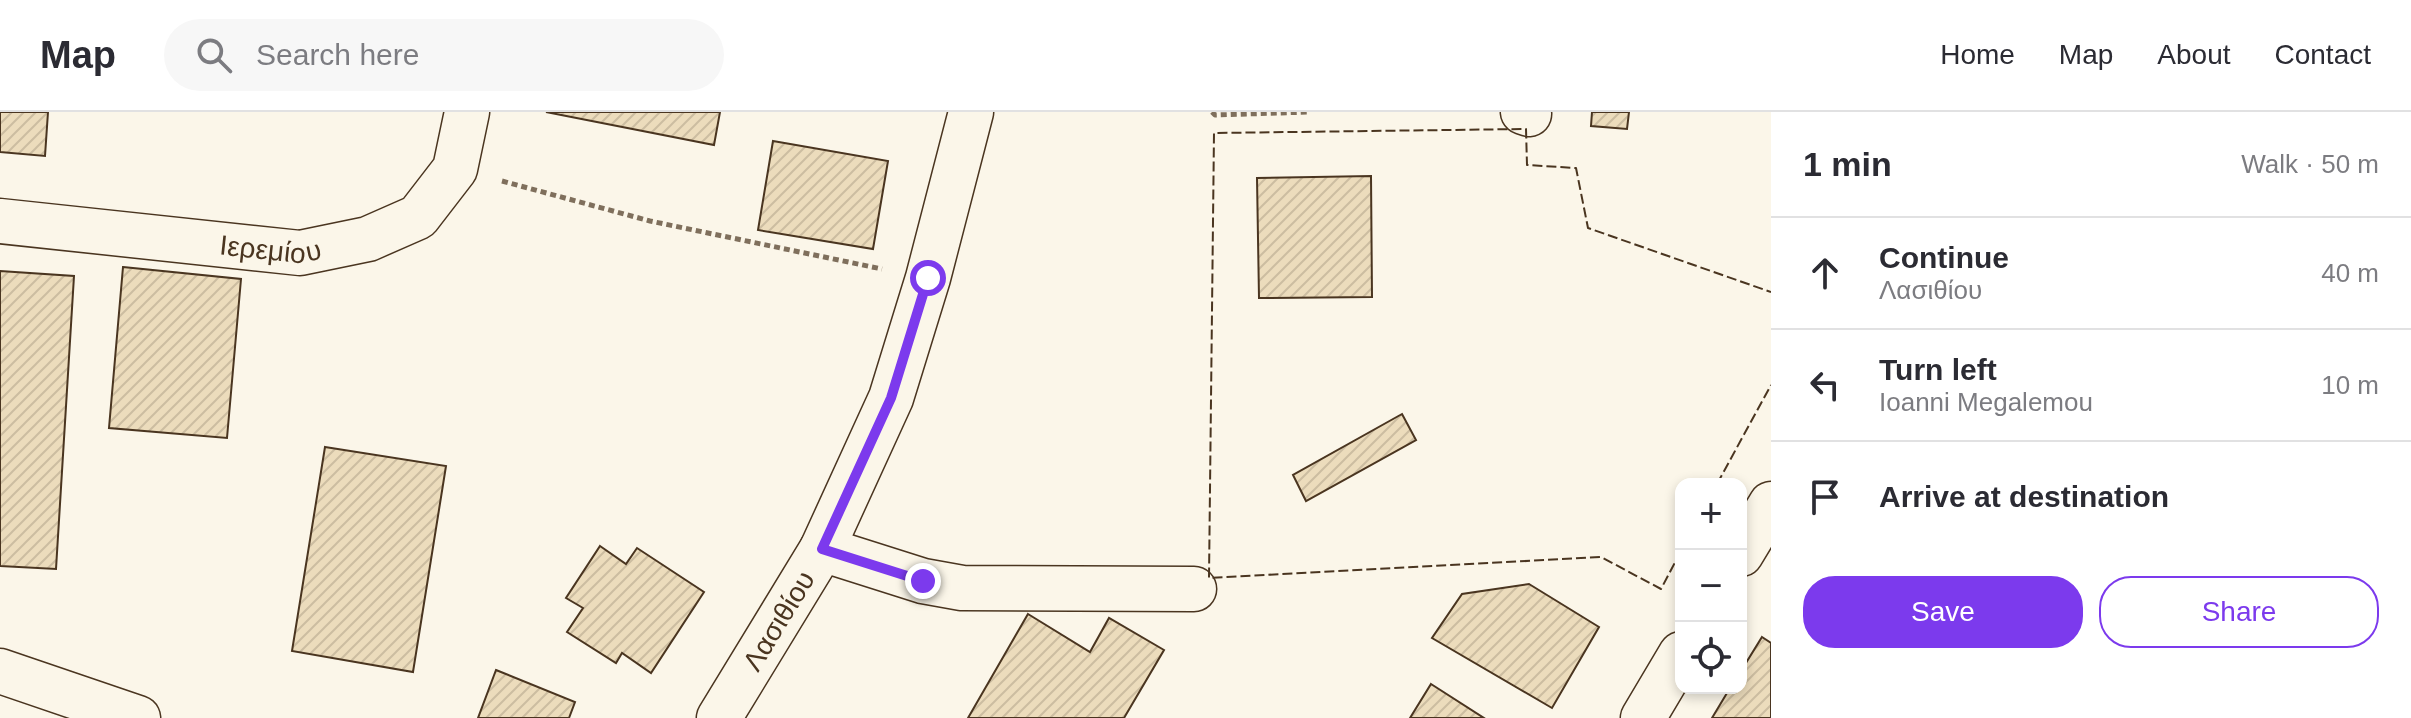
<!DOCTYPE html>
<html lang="en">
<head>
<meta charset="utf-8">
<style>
  body { margin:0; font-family:Helvetica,sans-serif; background:#f7f7f7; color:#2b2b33 }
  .controls { position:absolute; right:24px; bottom:24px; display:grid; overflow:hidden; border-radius:16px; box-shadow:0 4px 12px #0003 }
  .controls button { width:72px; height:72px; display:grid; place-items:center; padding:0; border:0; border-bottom:2px solid #e1e1e2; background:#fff; color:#2b2b33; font:40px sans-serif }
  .stop { position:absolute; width:24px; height:24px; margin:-18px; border:6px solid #7c3aed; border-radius:50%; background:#fff }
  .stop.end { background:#7c3aed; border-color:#fff; box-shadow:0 2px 8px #0008 }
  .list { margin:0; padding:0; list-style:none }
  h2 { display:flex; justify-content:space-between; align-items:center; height:104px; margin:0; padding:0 32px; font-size:34px }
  h2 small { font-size:26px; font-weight:400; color:#7c7c81 }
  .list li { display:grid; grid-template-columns:52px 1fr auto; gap:24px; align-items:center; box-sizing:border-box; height:112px; padding:0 32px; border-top:2px solid #e1e1e2 }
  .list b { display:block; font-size:30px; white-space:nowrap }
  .list p { margin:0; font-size:26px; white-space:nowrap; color:#7c7c81 }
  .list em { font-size:26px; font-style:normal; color:#7c7c81 }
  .actions { display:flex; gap:16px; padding:24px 32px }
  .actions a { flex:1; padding:18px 0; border:2px solid #7c3aed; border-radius:32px; text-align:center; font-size:28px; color:#7c3aed }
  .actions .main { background:#7c3aed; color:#fff }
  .icon { flex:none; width:44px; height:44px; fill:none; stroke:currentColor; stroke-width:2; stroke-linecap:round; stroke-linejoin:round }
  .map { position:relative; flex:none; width:1771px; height:606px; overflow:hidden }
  header { display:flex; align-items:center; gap:48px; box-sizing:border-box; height:112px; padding:0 40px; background:#fff; border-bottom:2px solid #e1e1e2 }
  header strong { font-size:38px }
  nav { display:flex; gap:44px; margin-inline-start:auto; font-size:28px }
  .search { width:560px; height:72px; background:#f7f7f7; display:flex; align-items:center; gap:20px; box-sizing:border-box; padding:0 28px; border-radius:44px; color:#7c7c81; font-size:30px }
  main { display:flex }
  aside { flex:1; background:#fff }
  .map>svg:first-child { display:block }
  .building { fill:url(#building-hatch); stroke:#4a3520; stroke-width:2 }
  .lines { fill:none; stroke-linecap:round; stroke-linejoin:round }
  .minor-casing { stroke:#4a3520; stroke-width:47 }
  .tertiary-casing { stroke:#4a3520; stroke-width:47 }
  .secondary-casing { stroke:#4a3520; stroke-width:47 }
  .path { stroke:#7f6f5c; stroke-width:5; stroke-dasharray:6 4; stroke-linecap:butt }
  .minor { stroke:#fbf6e9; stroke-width:44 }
  .tertiary { stroke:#fbf6e9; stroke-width:44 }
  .secondary { stroke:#fbf6e9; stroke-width:44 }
  .fence { stroke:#4a3520; stroke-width:2; stroke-dasharray:10 4; stroke-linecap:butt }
  .route { stroke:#7c3aed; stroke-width:10 }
  .labels { text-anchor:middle; stroke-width:6; stroke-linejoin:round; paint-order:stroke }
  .street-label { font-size:28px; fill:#4a3520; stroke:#fbf6e9 }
</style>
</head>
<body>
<header>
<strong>Map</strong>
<div class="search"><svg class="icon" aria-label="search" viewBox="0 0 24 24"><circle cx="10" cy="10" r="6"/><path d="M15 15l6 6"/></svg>Search here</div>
<nav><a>Home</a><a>Map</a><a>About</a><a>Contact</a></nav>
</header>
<main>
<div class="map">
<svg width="1771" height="606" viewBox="0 0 1771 606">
  <defs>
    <pattern id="building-hatch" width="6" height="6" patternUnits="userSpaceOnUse" patternTransform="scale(2)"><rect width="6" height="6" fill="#ecdcbc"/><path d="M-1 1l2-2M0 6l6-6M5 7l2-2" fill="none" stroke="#ccbda1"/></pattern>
  </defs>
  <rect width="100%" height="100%" fill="#fbf6e9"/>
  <path class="building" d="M 0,0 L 48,0 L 45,44 L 0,40 Z
    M 546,0 L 720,0 L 714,33 Z
    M 1592,0 L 1629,0 L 1627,17 L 1591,14 Z
    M 773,29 L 888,49 L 873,137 L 758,118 Z
    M 1371,64 L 1372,185 L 1259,186 L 1257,66 Z
    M 123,155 L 241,167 L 227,326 L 109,316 Z
    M 0,159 L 74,164 L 56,457 L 0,454 Z
    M 1402,302 L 1416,328 L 1306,389 L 1293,363 Z
    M 325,335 L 446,354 L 413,560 L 292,539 Z
    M 600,434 L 626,452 L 637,436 L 704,480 L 651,561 L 622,541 L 616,551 L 567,520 L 583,496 L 566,486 Z
    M 1529,472 L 1599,515 L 1552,596 L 1432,526 L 1462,482 Z
    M 1028,502 L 1090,540 L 1109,506 L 1164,538 L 1124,606 L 968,606 Z
    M 1762,525 L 1771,531 L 1771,606 L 1712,606 L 1730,576 L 1741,576 L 1741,559 Z
    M 496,558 L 575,590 L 569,606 L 478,606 Z
    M 1431,572 L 1484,606 L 1410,606 Z"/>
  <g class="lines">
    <g class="minor-casing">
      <g id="minor">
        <path d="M 1523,0 L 1529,2"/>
        <path id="s1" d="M 0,109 L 300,141 L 368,127 L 418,105 L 455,57 L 467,0"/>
        <path d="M 822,437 L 923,469 L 962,476 L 1194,477"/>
        <path id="s2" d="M 719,606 L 822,437 L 891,286 L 928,166 L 971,0"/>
      </g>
    </g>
    <g class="tertiary-casing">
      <path id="tertiary" d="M 0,559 L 138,606"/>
    </g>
    <g class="secondary-casing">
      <path id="secondary" d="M 1741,442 L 1771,392
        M 1643,606 L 1681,542"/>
    </g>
    <path class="path" d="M 1212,0 L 1215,3 L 1309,0
      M 502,69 L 650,109 L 882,157"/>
    <use href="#minor" class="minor"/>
    <use href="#tertiary" class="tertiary"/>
    <use href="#secondary" class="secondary"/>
    <path class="fence" d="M 1717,372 L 1771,273
      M 1681,439 L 1661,477 L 1601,445 L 1209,466 L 1214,21 L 1526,17 L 1527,53 L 1576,56 L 1588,116 L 1771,180"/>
  </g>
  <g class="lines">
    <path class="route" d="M 923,469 L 822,437 L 891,286 L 928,166"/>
  </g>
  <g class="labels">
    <g class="street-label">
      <text dy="10" stroke="none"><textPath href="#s1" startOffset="272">Ιερεμίου</textPath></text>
      <text dy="10" stroke="none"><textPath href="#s2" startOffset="114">Λασιθίου</textPath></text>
    </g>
  </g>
</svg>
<div class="controls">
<button>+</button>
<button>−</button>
<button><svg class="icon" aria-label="locate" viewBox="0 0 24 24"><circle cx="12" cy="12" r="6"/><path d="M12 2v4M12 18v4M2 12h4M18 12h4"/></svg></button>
</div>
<div class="stop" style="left:928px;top:166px"></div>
<div class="stop end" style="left:923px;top:469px"></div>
</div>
<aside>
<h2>1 min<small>Walk · 50 m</small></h2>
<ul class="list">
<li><svg class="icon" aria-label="ahead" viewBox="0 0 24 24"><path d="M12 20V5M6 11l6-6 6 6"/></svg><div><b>Continue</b><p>Λασιθίου</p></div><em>40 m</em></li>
<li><svg class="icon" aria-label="left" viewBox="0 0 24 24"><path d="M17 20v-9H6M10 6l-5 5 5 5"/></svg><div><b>Turn left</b><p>Ioanni Megalemou</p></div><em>10 m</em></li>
<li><svg class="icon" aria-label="arrive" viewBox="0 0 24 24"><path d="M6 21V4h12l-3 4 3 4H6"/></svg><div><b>Arrive at destination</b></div></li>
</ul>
<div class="actions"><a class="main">Save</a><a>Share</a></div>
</aside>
</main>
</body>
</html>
